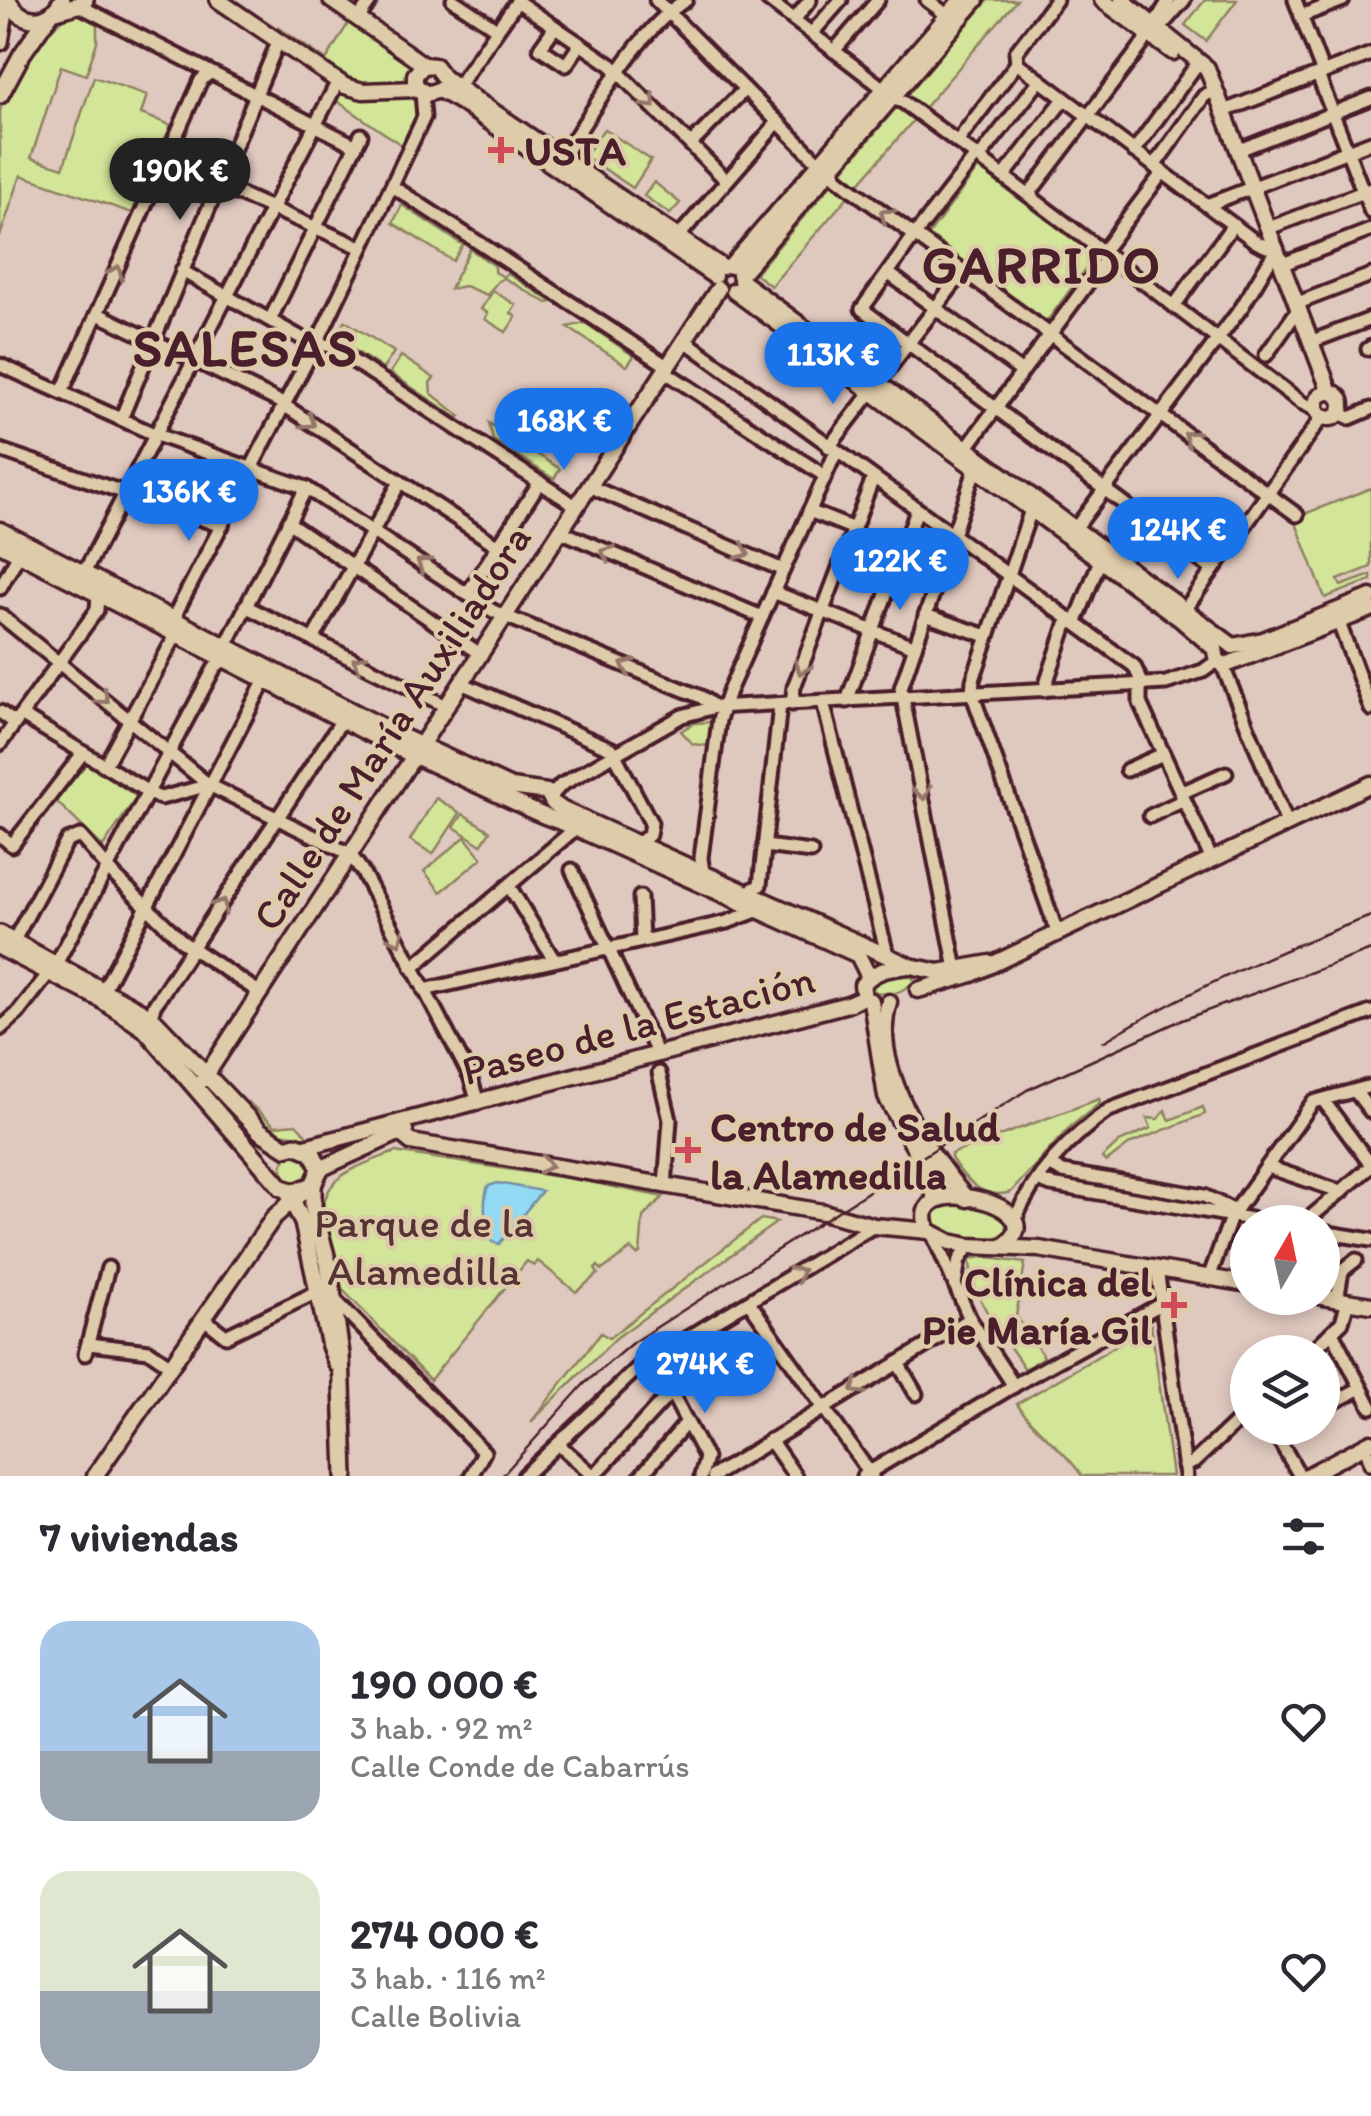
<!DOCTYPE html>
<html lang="es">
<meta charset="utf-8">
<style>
body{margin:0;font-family:Itim,sans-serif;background:#f2f2f3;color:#2b2b33;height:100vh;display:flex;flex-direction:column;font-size:38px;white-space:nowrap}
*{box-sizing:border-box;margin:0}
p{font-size:32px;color:#7c7c81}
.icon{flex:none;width:55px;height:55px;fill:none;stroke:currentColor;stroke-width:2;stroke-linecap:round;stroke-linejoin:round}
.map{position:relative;height:1476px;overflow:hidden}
.drawer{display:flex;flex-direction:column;background:#fff;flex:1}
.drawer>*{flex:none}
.needle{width:65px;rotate:9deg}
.buttons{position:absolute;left:1230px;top:1205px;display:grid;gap:20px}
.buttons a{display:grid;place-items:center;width:110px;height:110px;border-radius:50%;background:#fff;box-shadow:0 5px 15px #0003;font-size:50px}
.price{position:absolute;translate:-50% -85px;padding:0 22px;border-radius:35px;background:#1a73e8;color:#fff;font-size:32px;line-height:65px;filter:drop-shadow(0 2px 5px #0008)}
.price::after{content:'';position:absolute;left:50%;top:60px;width:30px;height:22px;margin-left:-15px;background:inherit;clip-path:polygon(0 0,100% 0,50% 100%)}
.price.on{background:#222;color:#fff}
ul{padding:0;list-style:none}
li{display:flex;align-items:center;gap:30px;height:250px;padding:0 40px}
li span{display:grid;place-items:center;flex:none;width:280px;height:200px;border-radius:30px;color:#555}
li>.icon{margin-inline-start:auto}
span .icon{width:120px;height:120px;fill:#fffc;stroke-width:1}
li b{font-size:42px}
h2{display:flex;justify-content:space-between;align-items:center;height:120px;padding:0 40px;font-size:42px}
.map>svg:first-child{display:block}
.green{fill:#d3e599;stroke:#8e8262;stroke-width:2.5}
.water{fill:#92d9f4;stroke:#758fa4;stroke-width:2.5}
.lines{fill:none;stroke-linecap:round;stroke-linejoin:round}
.minor-casing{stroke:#4a1f2b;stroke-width:19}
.major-casing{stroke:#4a1f2b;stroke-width:21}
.highway-casing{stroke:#4a1f2b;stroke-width:22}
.minor{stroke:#decba9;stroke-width:11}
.major{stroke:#decba9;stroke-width:14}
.highway{stroke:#decba9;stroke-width:15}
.rail{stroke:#4a1f2b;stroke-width:2.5}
.oneway{stroke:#94756a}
.poi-dot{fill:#d1495b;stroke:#decba9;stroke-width:4}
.labels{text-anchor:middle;stroke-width:8;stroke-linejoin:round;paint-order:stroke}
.poi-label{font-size:42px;font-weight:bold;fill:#4a1f2b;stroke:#decba9;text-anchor:start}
.street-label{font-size:42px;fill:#4a1f2b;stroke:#decba9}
.park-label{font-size:42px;fill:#583336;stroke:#decba9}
.district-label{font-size:52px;font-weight:bold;letter-spacing:2.5px;fill:#4a1f2b;stroke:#decba9}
</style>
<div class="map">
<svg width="1371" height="1476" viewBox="0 0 1371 1476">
<rect width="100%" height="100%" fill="#dfc8be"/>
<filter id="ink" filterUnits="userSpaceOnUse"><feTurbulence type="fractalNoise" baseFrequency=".01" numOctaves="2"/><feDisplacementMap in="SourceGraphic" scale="20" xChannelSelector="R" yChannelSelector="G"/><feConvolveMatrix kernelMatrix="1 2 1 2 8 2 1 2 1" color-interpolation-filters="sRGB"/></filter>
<g filter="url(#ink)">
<g class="green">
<path d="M 988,0 L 1017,0 L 771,286 L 755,274 Z"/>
<path d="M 1205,0 L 1237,0 L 1206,41 L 1185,25 Z"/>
<path d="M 79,12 L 97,23 L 97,42 L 86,75 L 61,66 L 31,158 L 63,168 L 94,77 L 147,95 L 141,114 L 171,125 L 132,213 L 21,175 L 0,236 C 0,207 0,179 0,150 C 0,138 0,124 0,112 C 5,82 49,18 79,12 Z"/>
<path d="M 358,19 L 424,65 L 417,71 L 426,107 L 409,150 L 334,99 L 337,83 L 275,32 L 278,27 L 326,60 L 349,22 Z"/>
<path d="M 604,129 L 651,160 L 633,188 L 585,156 Z"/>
<path d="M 979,167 L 1096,255 L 1044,325 L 927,237 Z"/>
<path d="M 654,182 L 680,203 L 670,214 L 644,196 Z"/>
<path d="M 402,205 L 463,245 L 453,261 L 393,223 Z"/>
<path d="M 470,249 L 495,266 L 495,272 L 504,277 L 507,273 L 552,302 L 547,303 L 504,278 L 498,281 L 487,295 L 465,286 L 450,289 Z"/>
<path d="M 493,291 L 516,305 L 511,313 L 516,317 L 506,332 L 485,319 L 488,313 L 481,309 Z"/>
<path d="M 345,321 L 394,352 L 383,369 L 336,338 Z"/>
<path d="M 585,323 L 634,356 L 627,366 L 567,327 Z"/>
<path d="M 401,356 L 434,378 L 430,383 L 431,393 L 460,416 L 458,418 L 390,373 Z"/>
<path d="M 489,423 L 560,469 L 554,479 L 493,440 Z"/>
<path d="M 1371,488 L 1371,567 L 1338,580 L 1341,586 L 1371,575 L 1371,580 L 1325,598 L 1294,518 Z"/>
<path d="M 713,722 L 710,746 L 693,744 L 681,731 L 694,723 Z"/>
<path d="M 87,763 L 137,797 L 134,810 L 129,808 L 103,847 L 56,801 Z"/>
<path d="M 436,798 L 460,813 L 433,854 L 410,840 Z"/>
<path d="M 463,814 L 490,831 L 481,845 L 454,827 Z"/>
<path d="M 465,837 L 482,858 L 441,892 L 424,871 Z"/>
<path d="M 909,975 L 915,980 C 904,992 887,999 873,990 L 874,985 L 891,976 Z"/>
<path d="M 1099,1099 L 1100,1103 L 1069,1128 L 1011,1192 C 983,1201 964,1179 951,1158 L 951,1154 Z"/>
<path d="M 248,1102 L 275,1126 L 296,1124 L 309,1138 L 274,1132 L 244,1104 Z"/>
<path d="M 1203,1107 L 1205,1114 L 1131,1143 L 1106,1162 L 1102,1158 L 1119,1142 L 1151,1128 L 1147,1118 L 1158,1119 L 1165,1110 L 1170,1120 Z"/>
<path d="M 395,1152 L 585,1181 L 663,1197 L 643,1217 L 640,1253 L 637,1255 L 631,1249 L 602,1270 L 598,1266 L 595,1269 L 598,1274 L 576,1292 L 538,1261 L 534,1266 L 527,1261 L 430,1380 L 342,1289 L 323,1210 C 326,1172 365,1164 395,1152 Z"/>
<circle cx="296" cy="1168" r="14"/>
<path d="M 953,1205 L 985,1209 L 997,1213 L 1006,1221 L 1007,1230 C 992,1248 948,1239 934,1223 L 934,1214 L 942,1206 Z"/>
<path d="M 761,1219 L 777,1222 L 616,1338 L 531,1422 L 601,1333 L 609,1338 Z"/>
<path d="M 982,1257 L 1025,1263 L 1016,1316 L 1044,1357 L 1025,1369 C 1005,1338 970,1298 970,1259 Z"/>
<path d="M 1151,1325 L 1172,1476 L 1082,1476 C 1064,1448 1035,1432 1017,1404 Z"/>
</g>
<path class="water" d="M 498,1183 L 542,1191 L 499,1244 L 492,1242 C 485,1226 482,1202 488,1186 Z"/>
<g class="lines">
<defs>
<g id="minor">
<path d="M 453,0 L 497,29"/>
<path d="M 656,0 L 823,167"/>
<path d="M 768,0 L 884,89"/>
<path d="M 927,0 L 947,15"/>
<path d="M 1295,0 L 1323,73"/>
<path d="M 517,1 L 611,65 L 726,180"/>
<path d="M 78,5 L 356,146"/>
<path d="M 1301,16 L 1343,0"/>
<path d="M 358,19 L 371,0"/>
<path d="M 794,20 L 810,0"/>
<path d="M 555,27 L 540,48 L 566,65 L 580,44"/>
<path d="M 812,33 L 841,0"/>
<path d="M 1155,33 L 1184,0"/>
<path d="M 834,51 L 878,0"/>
<path d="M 1017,63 L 1256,242 L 1267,247 L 1274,241"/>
<path d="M 1017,63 L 1016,52 L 1056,0"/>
<path d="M 1318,75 L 1371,212"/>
<path d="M 458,86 L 518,0"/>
<path d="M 892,98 L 903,102 C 1038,200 1169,303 1302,403 L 1317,410"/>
<path d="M 1224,111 L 1371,54"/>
<path d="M 957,142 L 1017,63"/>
<path d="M 691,144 L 745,89"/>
<path d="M 1239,150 L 1371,98"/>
<path d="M 1134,151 L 1195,67"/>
<path d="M 976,156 L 914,236 L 862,309 L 1213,570"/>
<path d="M 562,157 C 594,110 638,29 686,0"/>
<path d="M 979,158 L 1040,80"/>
<path d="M 164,161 L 362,248"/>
<path d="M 833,166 L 836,177 L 850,188 L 1297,515"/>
<path d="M 1154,166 L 1204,96 L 1215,90"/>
<path d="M 1004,176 L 1064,99"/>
<path d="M 392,186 L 667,366"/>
<path d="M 1029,194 L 1142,45 L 1169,0"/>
<path d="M 1207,205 L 1371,142"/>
<path d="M 1269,228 L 1371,189"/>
<path d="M 678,237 L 778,122"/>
<path d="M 1103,251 L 1163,172"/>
<path d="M 1283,264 L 1371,230"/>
<path d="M 182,271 L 305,340 L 330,346 L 576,506"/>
<path d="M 888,273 L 1022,372"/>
<path d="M 1298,303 L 1371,275"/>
<path d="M 1174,306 L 1233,225"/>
<path d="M 98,314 L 276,400 L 498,546"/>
<path d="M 270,320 L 361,135"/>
<path d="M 684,340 L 1134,666 L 1143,685"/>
<path d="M 1313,341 L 1371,319"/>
<path d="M 1368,349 L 1371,347"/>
<path d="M 1266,355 L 1300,307"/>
<path d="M 0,365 L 154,434 L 306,488 L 493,611 L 701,697 L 715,707"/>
<path d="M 664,371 L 825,476"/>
<path d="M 62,392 L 201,80 L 210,73"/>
<path d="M 1339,413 L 1350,418 L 1371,409"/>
<path d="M 121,419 L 278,42"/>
<path d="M 829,447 L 963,272"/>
<path d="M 0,450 L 222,526"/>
<path d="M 962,454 L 1107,257"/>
<path d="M 589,486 L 783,570"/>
<path d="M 1031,510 L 973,680 L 972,693 L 1057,932"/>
<path d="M 809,511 L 854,529"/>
<path d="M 288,522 L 480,654"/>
<path d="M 560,531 L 762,617"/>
<path d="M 1071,534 L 1242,307 L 1277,248"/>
<path d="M 83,575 L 337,83"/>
<path d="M 0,588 L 19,554"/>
<path d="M 773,592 L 915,647"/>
<path d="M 467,594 L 540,482"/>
<path d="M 245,606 L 446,706"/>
<path d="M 0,615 L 209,785 L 350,854 L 362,871 L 470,1076 L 478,1103"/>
<path d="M 925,615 L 987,636"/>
<path d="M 1181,615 L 1323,416"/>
<path d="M 1336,615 L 1371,709"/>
<path d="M 313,639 L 400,482"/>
<path d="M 226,646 L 306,488"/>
<path d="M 1222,664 L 1287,823"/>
<path d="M 461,683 L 612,749 L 651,823 L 649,835 L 639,843"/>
<path d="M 1140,685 L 1140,703 L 1211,858"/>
<path d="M 1044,690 L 1066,625 L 1077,619 L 1100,560"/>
<path d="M 847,701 L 917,510"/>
<path d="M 823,702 L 887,954"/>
<path d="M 792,704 L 794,687 L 873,478"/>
<path d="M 0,712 L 15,723"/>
<path d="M 21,715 L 155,796 L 161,798 L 209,785"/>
<path d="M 0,744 L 97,610 L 98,595"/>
<path d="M 105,765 L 176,635 L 174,620 L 178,609 L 323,330 L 385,200 L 424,117 L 422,93"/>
<path d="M 1127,770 L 1163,754"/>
<path d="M 1181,793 L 1226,773"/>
<path d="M 551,796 L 561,785 L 682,716 L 715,707 L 1166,683 L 1203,671 L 1217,661"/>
<path d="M 1150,816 L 1184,800"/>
<path d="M 0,835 L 12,845 L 83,753"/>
<path d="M 765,846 L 811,852"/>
<path d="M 572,870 L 658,1055"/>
<path d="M 703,872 L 701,858 L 719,720 L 729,691 L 836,452"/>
<path d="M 509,886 L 554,960"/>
<path d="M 748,892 L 760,885 L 780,705"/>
<path d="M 640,897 L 642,940"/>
<path d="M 10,948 L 67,841 L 80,836 L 116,877 L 184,943 L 259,992"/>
<path d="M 412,968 L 576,828"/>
<path d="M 956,969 L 901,688 L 975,470"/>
<path d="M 104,989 L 265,680"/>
<path d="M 424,990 L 727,922 L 759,910"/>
<path d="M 151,1017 L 154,1006 L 342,720"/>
<path d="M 0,1029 L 18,1013 L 56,964 L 215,667 L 223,660"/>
<path d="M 659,1073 L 670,1120 L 665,1186"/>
<path d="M 1355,1091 L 1371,1112"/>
<path d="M 1323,1100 L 1371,1165"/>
<path d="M 1051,1165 L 1063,1172 L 1204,1196 L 1235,1211"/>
<path d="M 1268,1167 L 1342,1192"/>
<path d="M 1038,1180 L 1051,1185 L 1269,1222"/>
<path d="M 1015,1220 C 1032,1177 1071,1136 1109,1110 L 1371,1012"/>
<path d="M 1305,1222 L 1371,1166"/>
<path d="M 1322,1232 L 1371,1240"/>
<path d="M 933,1235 L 970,1319 L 1014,1386"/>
<path d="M 1157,1269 L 1186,1476"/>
<path d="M 1209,1278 L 1231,1217 L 1313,1102 L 1371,1086"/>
<path d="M 955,1284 L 959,1260 L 969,1246"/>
<path d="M 331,1296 L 484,1452 L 471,1476"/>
<path d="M 1337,1300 L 1342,1271 L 1356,1260"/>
<path d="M 749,1302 L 872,1476"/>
<path d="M 204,1319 L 226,1336 L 319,1291"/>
<path d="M 1332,1332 L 1371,1407"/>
<path d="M 89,1344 L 149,1351 L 171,1366"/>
<path d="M 1311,1352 L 1342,1322 L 1348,1301"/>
<path d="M 85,1354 L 108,1268"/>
<path d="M 653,1358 L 706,1458 L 701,1476"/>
<path d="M 898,1363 L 916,1394"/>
<path d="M 1322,1408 L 1361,1388"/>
<path d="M 1272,1428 L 1300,1476"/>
<path d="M 770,1440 L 795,1476"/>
<path d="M 558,1444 L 594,1476"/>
<path d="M 1365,1445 L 1371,1464"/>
<path d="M 1184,1466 L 1194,1462 L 1248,1411"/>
<path d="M 524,1476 L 639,1367 L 874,1226"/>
<path d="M 594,1476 L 670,1393 L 729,1359 L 708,1326"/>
<path d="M 641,1476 L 686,1423"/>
<path d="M 713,1476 L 970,1319"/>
<path d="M 863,1476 L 1025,1379 L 1161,1304"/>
</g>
<g id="major">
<path d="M 218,0 L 345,86 L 363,91 L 417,89"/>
<path d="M 331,0 L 424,65 L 435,66 L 444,78"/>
<path d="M 1102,0 L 1173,52"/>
<path d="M 1122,0 L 1207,68 L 1330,392"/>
<path d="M 424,65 L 415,75 L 415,85 L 426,94 L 439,90"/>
<path d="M 444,78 L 722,267"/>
<path d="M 439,90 L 459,101 L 714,276"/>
<path d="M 731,266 L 961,0"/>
<path d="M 740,275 L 976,0"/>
<path d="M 741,281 L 1233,646"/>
<path d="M 734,291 L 1179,618 L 1215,649"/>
<circle cx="1329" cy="405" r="13"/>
<path d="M 0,530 L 399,735 L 511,787 L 547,792 L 553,803 L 563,810 L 910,966 L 939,972 L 990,963"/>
<path d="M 0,544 L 393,746 L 521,805 C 538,815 557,820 576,828 L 858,955 L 869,977"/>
<path d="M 1233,646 L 1263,640 L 1371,597"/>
<path d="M 1215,649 L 1217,661 L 1226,665 L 1371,609"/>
<path d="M 918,990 L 972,974 L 1371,784"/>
<path d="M 864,997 L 862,985 C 874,970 890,968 908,966"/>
<path d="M 871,1001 L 886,1097 L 930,1176 L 935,1200"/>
<path d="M 889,1002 C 869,1067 927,1152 967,1199"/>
<path d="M 203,1080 L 718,289"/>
<path d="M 400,1133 L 411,1142 L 823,1212 L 874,1226 L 929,1231"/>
<path d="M 305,1147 L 848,1004 L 864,997"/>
<path d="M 320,1169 L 405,1130"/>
<path d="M 1003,1246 C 1064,1206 898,1166 929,1231 L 950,1242 L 969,1246 L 1039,1249 L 1248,1284"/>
<path d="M 1322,1297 L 1371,1305"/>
<path d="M 95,1476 L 274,1217 L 300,1194"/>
<path d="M 1307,1476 L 1371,1442"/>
</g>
<g id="highway">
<path d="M 8,0 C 21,25 49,26 62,0"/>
<path d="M 56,11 L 78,5 L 85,0"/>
<path d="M 0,42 L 7,0"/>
<path d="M 0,95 L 22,54 L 48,17"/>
<path d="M 0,934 L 151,1017 L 260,1131 L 286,1148 L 295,1145 L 312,1152 L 320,1169 L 313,1185 L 295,1192 L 282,1188 L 145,1029 L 99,998 L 0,947"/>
<path d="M 313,1185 L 313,1207 L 328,1263 L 341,1354 L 345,1476"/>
<path d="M 288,1191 L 303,1223 L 330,1346 L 337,1364"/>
</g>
</defs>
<use href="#minor" class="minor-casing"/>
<use href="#major" class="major-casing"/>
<use href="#highway" class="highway-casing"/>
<use href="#minor" class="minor"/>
<use href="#major" class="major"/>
<use href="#highway" class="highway"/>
<g class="rail">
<path d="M 1103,1042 C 1188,990 1278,951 1371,916"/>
<path d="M 502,1476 L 584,1384 L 632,1343 L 1027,1090 L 1177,1022 L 1371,950"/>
</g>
</g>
<defs><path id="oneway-chevron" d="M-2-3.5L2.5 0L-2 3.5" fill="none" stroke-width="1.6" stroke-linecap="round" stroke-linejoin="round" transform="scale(2.5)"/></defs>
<g class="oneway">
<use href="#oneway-chevron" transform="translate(650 102) rotate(45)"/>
<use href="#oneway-chevron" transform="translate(886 215) rotate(-144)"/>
<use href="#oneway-chevron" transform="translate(116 272) rotate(-67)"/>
<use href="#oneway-chevron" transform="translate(309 422) rotate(33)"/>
<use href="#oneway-chevron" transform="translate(1190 437) rotate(-144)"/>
<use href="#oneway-chevron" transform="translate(743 552) rotate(23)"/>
<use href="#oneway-chevron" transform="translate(607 553) rotate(-158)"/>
<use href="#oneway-chevron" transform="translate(423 564) rotate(-146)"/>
<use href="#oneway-chevron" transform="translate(359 662) rotate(-154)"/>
<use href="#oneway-chevron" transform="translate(627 666) rotate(-157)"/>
<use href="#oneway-chevron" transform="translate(802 668) rotate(111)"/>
<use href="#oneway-chevron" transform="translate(103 698) rotate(39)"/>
<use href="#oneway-chevron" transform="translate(923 793) rotate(78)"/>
<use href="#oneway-chevron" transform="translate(221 905) rotate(-57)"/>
<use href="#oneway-chevron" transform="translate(397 939) rotate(63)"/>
<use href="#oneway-chevron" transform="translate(546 1165) rotate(10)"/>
<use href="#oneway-chevron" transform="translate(798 1273) rotate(-31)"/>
<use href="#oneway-chevron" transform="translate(857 1388) rotate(148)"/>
</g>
</g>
<g class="poi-dot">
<path d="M496 135h10v10h10v10h-10v10h-10v-10h-10v-10h10z"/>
<path d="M683 1135h10v10h10v10h-10v10h-10v-10h-10v-10h10z"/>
<path d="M1169 1290h10v10h10v10h-10v10h-10v-10h-10v-10h10z"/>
</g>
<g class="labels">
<g class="poi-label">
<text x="524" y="165">USTA</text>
<text x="710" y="1141">Centro de Salud<tspan x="710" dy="48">la Alamedilla</tspan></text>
<text x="1152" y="1296" text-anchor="end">Clínica del<tspan x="1152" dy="48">Pie María Gil</tspan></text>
</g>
<g class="street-label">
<text transform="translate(391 727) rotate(-57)" y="15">Calle de María Auxiliadora</text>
<text transform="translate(638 1024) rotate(-15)" y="15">Paseo de la Estación</text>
</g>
<g class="park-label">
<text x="424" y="1237">Parque de la<tspan x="424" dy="48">Alamedilla</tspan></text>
</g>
<g class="district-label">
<text x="1042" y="283">GARRIDO</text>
<text x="246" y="366">SALESAS</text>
</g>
</g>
</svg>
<div class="buttons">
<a><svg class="needle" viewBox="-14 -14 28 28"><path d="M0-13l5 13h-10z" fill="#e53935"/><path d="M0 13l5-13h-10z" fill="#7c7c81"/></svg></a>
<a><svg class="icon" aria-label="layers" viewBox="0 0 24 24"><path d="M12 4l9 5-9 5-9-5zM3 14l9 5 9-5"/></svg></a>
</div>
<b class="price on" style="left:180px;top:223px">190K €</b>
<b class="price" style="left:833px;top:407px">113K €</b>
<b class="price" style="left:564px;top:473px">168K €</b>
<b class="price" style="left:189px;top:544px">136K €</b>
<b class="price" style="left:1178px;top:582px">124K €</b>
<b class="price" style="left:900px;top:613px">122K €</b>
<b class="price" style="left:705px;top:1416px">274K €</b>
</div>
<section class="drawer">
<h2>7 viviendas<svg class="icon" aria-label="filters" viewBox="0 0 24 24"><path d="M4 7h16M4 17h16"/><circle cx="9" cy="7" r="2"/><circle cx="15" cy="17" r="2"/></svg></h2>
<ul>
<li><span style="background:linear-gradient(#a9c7e8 65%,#9aa5b1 0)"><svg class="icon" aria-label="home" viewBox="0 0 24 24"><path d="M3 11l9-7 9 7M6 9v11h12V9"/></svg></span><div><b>190 000 €</b><p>3 hab. · 92 m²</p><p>Calle Conde de Cabarrús</p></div><svg class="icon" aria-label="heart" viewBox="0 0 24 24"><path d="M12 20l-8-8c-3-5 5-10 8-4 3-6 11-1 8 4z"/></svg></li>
<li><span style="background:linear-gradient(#dfe7d0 60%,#9aa5b1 0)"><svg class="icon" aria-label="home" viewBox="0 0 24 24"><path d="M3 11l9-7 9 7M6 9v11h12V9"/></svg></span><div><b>274 000 €</b><p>3 hab. · 116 m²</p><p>Calle Bolivia</p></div><svg class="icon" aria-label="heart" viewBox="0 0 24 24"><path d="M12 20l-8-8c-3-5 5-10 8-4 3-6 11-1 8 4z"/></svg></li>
</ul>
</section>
